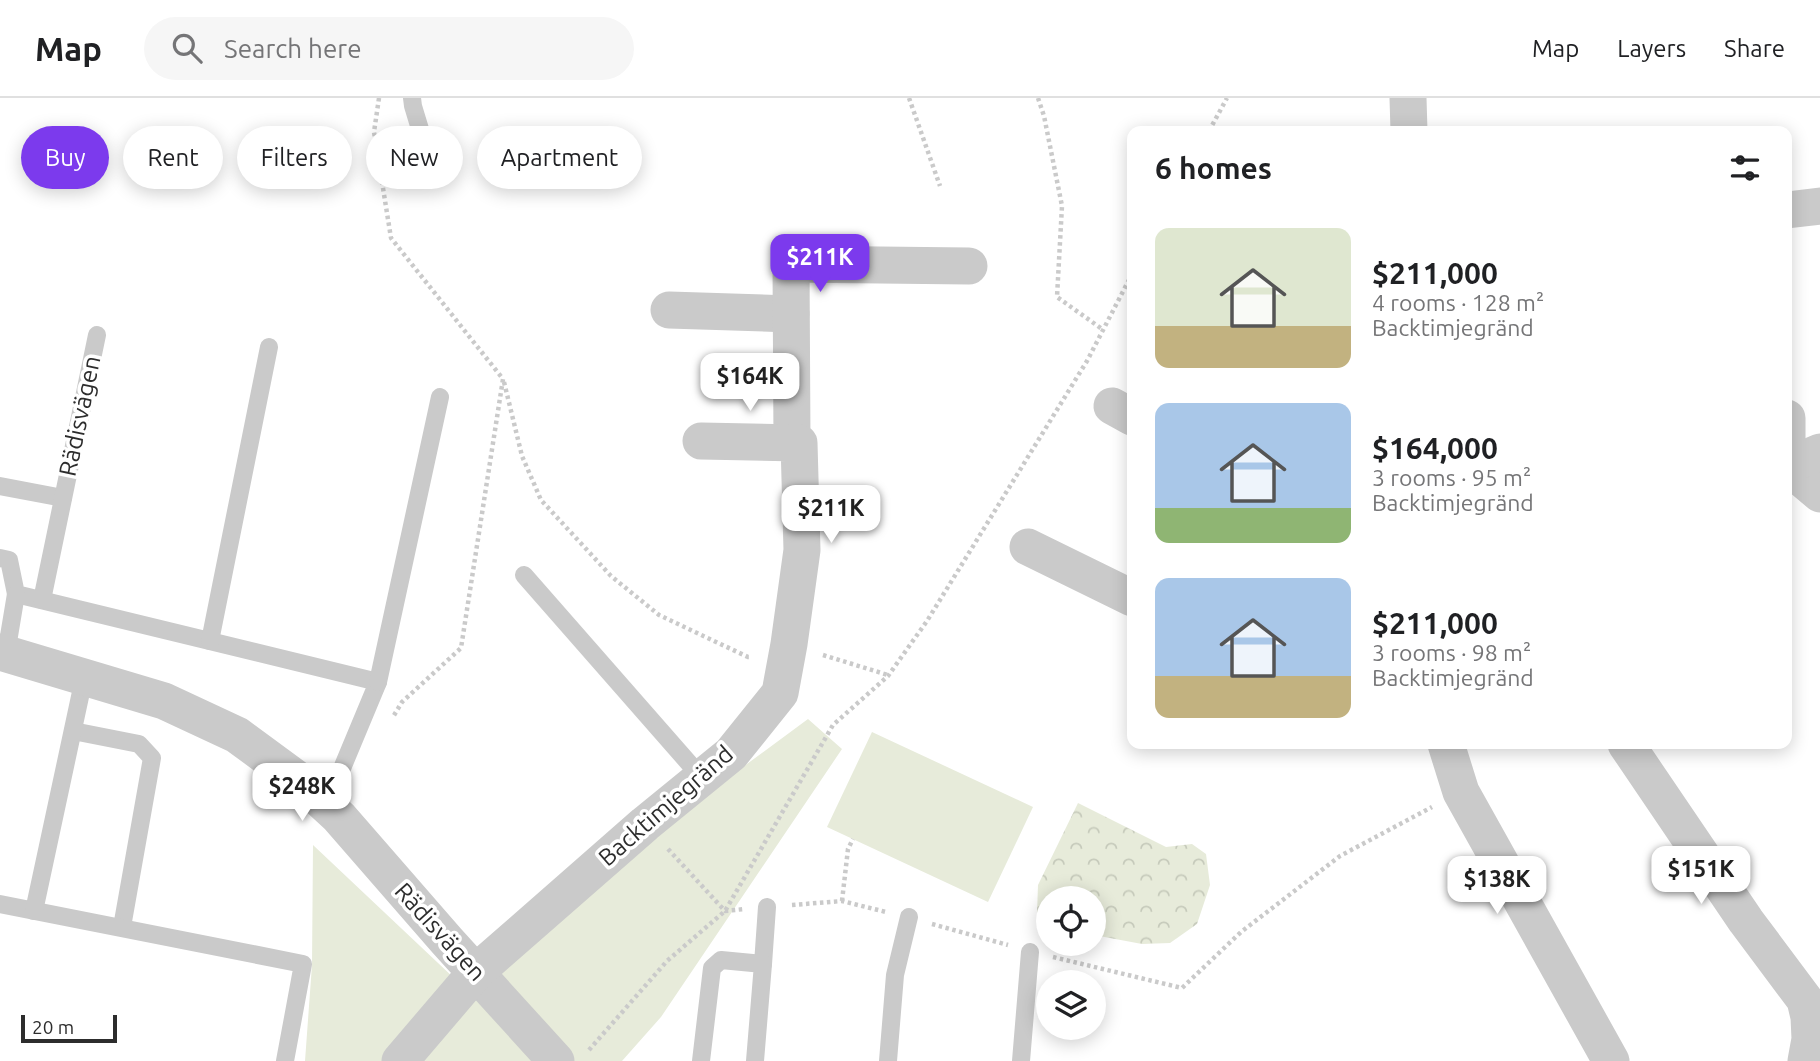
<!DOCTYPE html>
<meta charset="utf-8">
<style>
body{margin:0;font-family:Ubuntu,sans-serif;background:#f6f6f6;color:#202124;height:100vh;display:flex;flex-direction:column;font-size:26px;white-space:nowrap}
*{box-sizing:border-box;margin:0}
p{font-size:23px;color:#757577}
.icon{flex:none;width:38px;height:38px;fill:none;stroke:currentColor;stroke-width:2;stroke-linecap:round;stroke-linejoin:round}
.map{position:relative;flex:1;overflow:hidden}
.sheet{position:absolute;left:1127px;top:28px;width:665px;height:623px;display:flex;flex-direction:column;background:#fff;border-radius:14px;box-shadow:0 4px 18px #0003}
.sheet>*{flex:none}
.top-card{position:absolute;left:21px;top:28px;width:665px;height:63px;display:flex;gap:14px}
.fabs{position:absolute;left:1036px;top:788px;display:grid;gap:14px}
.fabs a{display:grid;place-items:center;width:70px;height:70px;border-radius:50%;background:#fff;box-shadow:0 4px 18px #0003;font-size:35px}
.scale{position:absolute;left:21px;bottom:18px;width:96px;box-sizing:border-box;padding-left:7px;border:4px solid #2d2d2d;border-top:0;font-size:19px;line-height:24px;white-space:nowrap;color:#2d2d2d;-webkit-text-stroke:5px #fff;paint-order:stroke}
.price{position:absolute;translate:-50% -60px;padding:0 16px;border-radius:14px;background:#fff;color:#222;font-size:23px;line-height:46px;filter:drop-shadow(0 2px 4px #0008)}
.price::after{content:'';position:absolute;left:50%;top:42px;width:21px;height:16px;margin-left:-10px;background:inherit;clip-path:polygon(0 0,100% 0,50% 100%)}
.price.active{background:#7c3aed;color:#fff}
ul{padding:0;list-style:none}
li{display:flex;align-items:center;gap:21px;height:175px;padding:0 28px}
li span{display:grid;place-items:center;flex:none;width:196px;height:140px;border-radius:14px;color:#555}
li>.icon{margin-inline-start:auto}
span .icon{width:84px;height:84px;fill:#fffc;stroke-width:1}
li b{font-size:30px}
h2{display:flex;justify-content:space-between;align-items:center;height:84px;padding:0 28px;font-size:30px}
.chip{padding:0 24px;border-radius:32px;background:#fff;box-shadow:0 4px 18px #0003;font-size:24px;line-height:63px}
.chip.active{background:#7c3aed;color:#fff}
header{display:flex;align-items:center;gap:42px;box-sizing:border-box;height:98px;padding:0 35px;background:#fff;border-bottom:2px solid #e0e0e0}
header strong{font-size:33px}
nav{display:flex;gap:38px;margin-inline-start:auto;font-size:24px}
.search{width:490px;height:63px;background:#f6f6f6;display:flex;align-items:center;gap:18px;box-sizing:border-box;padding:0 24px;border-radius:38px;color:#757577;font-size:26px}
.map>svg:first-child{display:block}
.grass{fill:#e7ebda}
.park{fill:url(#park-crowns)}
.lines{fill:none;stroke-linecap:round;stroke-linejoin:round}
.path{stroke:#cacaca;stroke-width:4.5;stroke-dasharray:3.5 3.5;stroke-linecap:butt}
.lane{stroke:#cacaca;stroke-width:18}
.street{stroke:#cacaca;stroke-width:37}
.labels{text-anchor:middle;stroke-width:7;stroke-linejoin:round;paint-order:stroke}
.street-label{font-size:24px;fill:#2d2d2d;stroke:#fff}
</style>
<header>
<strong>Map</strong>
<div class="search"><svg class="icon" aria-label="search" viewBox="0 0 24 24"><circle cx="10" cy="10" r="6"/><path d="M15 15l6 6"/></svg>Search here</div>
<nav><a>Map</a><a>Layers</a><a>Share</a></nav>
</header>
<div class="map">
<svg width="1820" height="963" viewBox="0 0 1820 963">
<defs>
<pattern id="park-crowns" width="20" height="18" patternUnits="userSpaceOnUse" patternTransform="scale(1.75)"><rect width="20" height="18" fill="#e7ebda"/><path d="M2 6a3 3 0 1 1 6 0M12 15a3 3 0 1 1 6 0" fill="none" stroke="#c6cabb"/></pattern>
</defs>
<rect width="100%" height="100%" fill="#fff"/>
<g class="grass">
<path d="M 808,621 L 842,651 L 661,919 L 622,963 L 305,963 L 312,867 L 313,747 L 455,881 Z"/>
<path d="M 872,634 L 1033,709 L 988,804 L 827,729 Z"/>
</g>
<path class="park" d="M 1078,705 L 1166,749 L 1192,746 L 1206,756 L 1210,787 L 1197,826 L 1170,845 L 1142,846 L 1094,837 L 1094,800 L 1048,800 L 1048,823 L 1037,815 L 1038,787 Z"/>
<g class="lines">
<g class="path">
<path d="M 379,0 L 374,34 L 391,140 L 503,281 L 461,550 L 402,604 L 393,619"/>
<path d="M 909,0 L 940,88"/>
<path d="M 1038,0 L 1044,18 L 1062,108 L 1057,199 L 1102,231"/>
<path d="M 1209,33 L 1227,0"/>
<path d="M 504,284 L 522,358 L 541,402 L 611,478 L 659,517 L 748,559 L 751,559"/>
<path d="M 823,557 L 888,577"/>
<path d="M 668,751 L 725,813 L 745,811"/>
<path d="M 842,803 L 848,751 L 853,741"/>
<path d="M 792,807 L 842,803 L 886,814"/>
<path d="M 932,826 L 1008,847"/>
<path d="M 1053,859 L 1182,890 L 1241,834 L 1340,758 L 1432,709"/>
<path d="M 589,952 L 667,863 L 725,813 L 833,627 L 888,578 L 927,523 L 1087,263 L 1132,176"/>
</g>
<g class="lane">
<path d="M 412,0 L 413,8 L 433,74"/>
<path d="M 0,388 L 63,400"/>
<path d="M 0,460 L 9,462 L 16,496 L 378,584 L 343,668 L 324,706"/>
<path d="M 524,477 L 702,680"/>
<path d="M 42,502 L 97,237"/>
<path d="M 210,543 L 269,249"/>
<path d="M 6,556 L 16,496"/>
<path d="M 378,584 L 440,299"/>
<path d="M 73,633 L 139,646 L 152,660 L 122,829"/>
<path d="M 0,806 L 303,866 L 285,963"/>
<path d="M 34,813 L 84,580"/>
<path d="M 763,866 L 767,809"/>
<path d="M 701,963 L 712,870 L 721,862 L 763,866 L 755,963"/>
<path d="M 888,963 L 895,877 L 909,819"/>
<path d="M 1021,963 L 1030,854"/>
</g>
<g class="street">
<path d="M 1408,0 L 1409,33"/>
<path d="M 1787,112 L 1820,108"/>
<path d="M 669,212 L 791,216"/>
<path d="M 1112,308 L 1132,319"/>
<path d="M 1787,320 L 1787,368 L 1820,396"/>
<path d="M 792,345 L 791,166 L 969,168"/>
<path d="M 1787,368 L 1820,354"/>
<path d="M 1028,449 L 1132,500"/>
<path d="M 0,554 L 164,603 L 237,637 L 301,684 L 339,719 L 447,843 L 556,963"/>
<path d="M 1446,646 L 1461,694 L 1611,963"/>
<path d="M 1626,646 L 1746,823 L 1805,902 L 1809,919 L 1810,941 L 1806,963"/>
<path d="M 400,963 L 476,874 L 645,726 L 731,656 L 780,595 L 789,546 L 802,452 L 799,345 L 701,343"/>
</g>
</g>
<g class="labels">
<g class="street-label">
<text transform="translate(80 318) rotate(-78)" y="8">Rädisvägen</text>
<text transform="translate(666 708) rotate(-41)" y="8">Backtimjegränd</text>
<text transform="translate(440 834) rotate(48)" y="8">Rädisvägen</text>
</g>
</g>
</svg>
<div class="fabs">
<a><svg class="icon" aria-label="locate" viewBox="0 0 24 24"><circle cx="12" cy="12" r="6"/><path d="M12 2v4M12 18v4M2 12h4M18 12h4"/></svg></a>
<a><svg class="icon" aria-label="layers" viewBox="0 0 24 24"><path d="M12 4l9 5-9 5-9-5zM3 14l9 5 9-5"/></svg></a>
</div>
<div class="scale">20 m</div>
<b class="price active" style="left:820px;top:196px">$211K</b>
<b class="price" style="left:750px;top:315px">$164K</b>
<b class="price" style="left:831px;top:447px">$211K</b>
<b class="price" style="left:302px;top:725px">$248K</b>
<b class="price" style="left:1701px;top:808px">$151K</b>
<b class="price" style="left:1497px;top:818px">$138K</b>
<div class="top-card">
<a class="chip active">Buy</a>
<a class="chip">Rent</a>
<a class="chip">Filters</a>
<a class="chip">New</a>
<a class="chip">Apartment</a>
</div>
<section class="sheet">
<h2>6 homes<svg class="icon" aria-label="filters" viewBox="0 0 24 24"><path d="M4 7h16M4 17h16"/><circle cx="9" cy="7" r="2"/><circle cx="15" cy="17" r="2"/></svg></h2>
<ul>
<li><span style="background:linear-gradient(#dfe7d0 70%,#c2b280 0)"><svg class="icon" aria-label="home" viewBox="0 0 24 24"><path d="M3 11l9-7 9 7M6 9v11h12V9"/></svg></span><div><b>$211,000</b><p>4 rooms · 128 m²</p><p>Backtimjegränd</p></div></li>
<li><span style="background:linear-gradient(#a9c7e8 75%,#8fb573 0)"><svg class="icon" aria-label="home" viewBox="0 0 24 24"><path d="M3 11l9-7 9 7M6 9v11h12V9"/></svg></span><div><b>$164,000</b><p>3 rooms · 95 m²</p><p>Backtimjegränd</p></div></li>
<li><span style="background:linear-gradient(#a9c7e8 70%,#c2b280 0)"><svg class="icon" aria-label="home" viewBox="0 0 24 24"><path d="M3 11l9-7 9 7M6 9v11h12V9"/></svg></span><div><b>$211,000</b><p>3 rooms · 98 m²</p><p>Backtimjegränd</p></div></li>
</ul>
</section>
</div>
